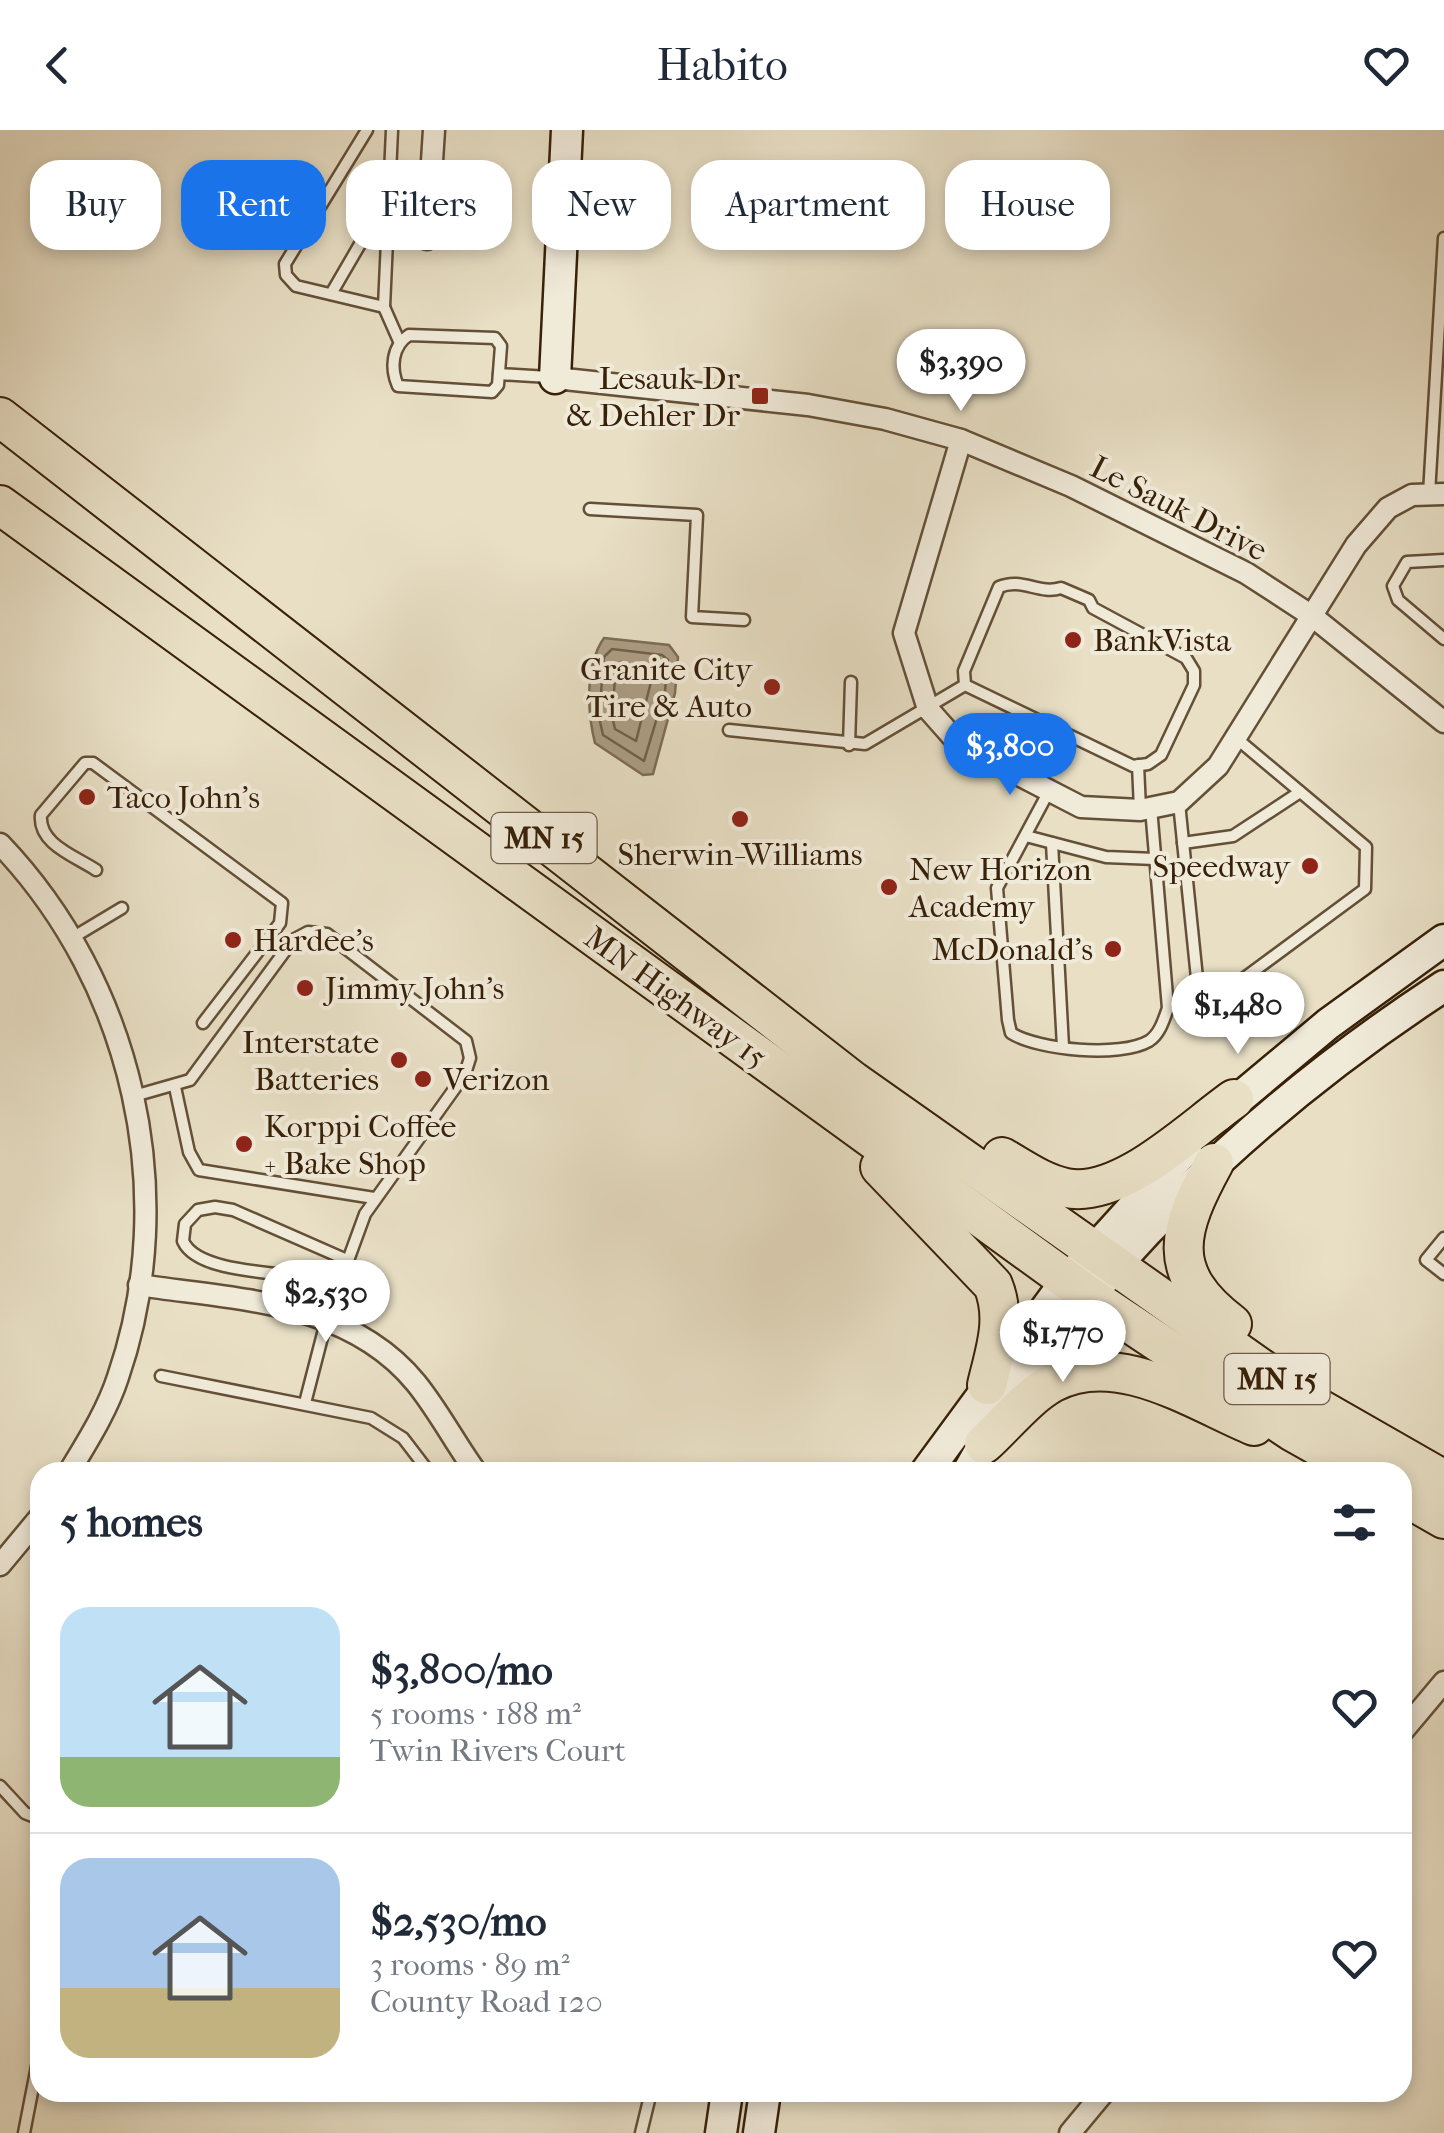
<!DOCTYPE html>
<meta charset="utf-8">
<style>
body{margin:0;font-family:"IM FELL French Canon",serif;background:#f6f6f7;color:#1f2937;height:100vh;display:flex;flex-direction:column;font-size:38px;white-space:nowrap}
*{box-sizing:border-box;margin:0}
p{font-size:32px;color:#747a83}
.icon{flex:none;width:55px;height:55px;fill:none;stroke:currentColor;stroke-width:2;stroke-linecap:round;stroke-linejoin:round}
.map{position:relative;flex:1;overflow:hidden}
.drawer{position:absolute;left:30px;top:1332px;width:1382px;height:640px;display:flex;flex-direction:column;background:#fff;border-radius:30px;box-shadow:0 5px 15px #0003}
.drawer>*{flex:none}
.banner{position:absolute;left:30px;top:30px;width:1385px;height:90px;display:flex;gap:20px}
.price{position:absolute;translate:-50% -85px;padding:0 22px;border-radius:35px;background:#fff;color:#222;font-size:32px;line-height:65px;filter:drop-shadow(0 2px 5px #0008)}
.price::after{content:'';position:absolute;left:50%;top:60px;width:30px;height:22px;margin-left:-15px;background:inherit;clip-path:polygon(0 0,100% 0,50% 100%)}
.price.on{background:#1a73e8;color:#fff}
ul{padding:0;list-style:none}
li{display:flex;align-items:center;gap:30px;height:250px;padding:0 30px}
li+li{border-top:2px solid #e0e1e3}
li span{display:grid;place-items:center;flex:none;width:280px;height:200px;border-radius:30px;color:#555}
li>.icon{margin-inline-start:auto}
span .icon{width:120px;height:120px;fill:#fffc;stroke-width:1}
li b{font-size:42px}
h2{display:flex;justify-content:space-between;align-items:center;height:120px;padding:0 30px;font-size:42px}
.chip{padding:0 35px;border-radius:30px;background:#fff;box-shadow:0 5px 15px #0003;font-size:35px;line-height:90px}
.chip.on{background:#1a73e8;color:#fff}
header{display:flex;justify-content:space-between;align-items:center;height:130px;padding:0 30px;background:#fff;font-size:45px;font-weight:600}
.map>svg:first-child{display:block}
.water{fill:#ac9e85;stroke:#7e6c53;stroke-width:2.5}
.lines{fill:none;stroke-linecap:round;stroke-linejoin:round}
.shore{stroke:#726046;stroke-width:2.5}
.lane-casing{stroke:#645037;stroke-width:15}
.street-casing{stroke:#645037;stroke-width:25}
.secondary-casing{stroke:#382108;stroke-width:35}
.highway-casing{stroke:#382108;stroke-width:42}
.lane{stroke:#f0ead9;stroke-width:10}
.street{stroke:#f0ead9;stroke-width:20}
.secondary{stroke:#f0ead9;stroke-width:30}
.highway{stroke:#e8dfc5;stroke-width:38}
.poi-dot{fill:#8f2418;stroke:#f0ead9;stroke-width:4}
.labels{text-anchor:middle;stroke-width:8;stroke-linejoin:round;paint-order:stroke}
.shield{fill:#f0ead9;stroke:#6f5d47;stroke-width:2.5}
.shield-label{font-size:30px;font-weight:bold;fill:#382108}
.poi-label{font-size:32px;fill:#382108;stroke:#f0ead9;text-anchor:start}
.street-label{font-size:32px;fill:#382108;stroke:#f0ead9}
</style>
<header><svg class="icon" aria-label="back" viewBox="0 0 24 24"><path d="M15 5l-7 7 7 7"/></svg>Habito<svg class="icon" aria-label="heart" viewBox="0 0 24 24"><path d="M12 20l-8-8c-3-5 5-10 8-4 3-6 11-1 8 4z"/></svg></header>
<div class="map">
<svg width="1444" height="2003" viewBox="0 0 1444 2003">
<rect width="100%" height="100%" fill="#e8dfc5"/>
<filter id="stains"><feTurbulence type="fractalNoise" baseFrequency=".002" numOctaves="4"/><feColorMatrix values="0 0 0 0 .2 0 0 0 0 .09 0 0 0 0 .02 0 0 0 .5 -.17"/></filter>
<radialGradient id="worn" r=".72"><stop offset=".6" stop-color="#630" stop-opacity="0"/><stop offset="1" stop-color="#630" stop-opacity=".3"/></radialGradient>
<path class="water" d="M 604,508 L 669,515 L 678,527 L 675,563 L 653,644 L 643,645 L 595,613 C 587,581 585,535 604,508 Z"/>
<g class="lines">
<g class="shore">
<path d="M 612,519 L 662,525 L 668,530 L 665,561 L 644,631 L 603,605 L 599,587 L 604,527 Z"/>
<path d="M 621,532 L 654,540 L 636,611 L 615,599 L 612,586 L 616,536 Z"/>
</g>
<defs>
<g id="lane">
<path d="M 367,0 L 285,134 L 286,145 L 296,156 L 384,177"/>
<path d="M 392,0 L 384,177 L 399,211"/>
<path d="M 331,164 L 388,66"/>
<path d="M 409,205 L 495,208 L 501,216 L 498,255 L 492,262 L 398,256 C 390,238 392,216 409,205 Z"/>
<path d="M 499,244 L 549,247"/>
<path d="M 1429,364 L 1444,108"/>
<path d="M 590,379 L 697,385 L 692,487 L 744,490"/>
<path d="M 1444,430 L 1407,432 L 1393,456 L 1398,470 L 1444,509"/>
<path d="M 729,600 L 865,614 L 965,555 L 964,541 L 999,457 C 1022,447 1039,465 1061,458 L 1089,470 L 1093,478 L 1186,528 L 1194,541 L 1194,555 L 1161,625 L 1148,634 L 1133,636 L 965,555"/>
<path d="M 849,615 L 851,552"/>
<path d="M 1138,635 L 1140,679"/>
<path d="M 1049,661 L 997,758 L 1008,890 L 1011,903 C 1038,920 1120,928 1149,911 C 1160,904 1164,889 1168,878 L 1151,678"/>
<path d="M 1179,673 L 1197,848 L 1217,854 L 1239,852 L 1365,759 L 1366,717 L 1236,608"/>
<path d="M 1026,706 L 1106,727 L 1155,729"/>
<path d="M 1052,713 L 1063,917"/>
<path d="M 1183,713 L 1233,706 L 1300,662"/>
<path d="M 96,740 C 75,726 38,714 41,685 L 85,633 L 93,633 L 282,773 L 280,793 L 203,893"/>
<path d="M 72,808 L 122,778"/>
<path d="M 175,957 L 189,1022 L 199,1040 L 374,1068"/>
<path d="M 134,966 L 190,950 L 293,810 L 308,802 L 327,804 L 466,911 L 470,928 L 465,944 L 365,1084 L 327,1188 L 305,1273"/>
<path d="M 1444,1108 L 1426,1130 L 1444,1144"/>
<path d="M 339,1153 C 304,1141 199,1148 183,1111 L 185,1094 L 198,1080 L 215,1077 L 233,1080 L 347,1130"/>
<path d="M 161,1246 L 371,1288 L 403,1308 L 429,1342"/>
<path d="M 0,1656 L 25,1683 L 40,1689"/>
<path d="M 24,2003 L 40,1921"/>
<path d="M 641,2003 L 651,1962"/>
</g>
<g id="street">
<path d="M 427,109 L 434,0"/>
<path d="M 555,248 L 808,275 L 885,289 L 961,310 L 1071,356 L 1246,443 L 1312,486 L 1444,592"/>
<path d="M 961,310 L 904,503 L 928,579 L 959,614 L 1081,677 L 1140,680 L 1179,672 L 1218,636 L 1356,415 L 1388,378 L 1412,365 L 1444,364"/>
<path d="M 0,714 C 133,853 181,1064 118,1247 C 107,1281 87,1312 69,1342"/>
<path d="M 139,1155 C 237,1170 348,1170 416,1253 C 438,1280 455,1313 476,1342"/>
<path d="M 0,1435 L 40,1387"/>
<path d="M 1402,1602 L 1444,1552"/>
<path d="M 1070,2003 L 1104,1962"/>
</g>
<g id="secondary">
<path d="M 555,248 L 567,0"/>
<path d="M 1218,986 L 1328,894 L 1444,810"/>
<path d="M 926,1342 L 1067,1150 L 1186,1019"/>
<path d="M 968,1342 C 1077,1145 1257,978 1444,856"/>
<path d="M 721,2003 L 727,1962"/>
<path d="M 759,2003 L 765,1962"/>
</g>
<g id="highway">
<path d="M 0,287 L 853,951 L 1313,1275 L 1444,1350"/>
<path d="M 0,375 L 1089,1166 L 1293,1302 L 1364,1342"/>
<path d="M 1002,1027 C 1023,1039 1042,1053 1066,1058 C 1121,1069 1190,1000 1234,969"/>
<path d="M 1214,1033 C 1178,1099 1163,1142 1232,1194"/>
<path d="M 880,1037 L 993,1155 C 1007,1189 995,1221 987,1255"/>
<path d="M 984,1314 C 1005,1295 1027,1267 1052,1253 C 1117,1218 1194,1271 1254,1296"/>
<path d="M 1402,1365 L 1444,1389"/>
</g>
</defs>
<use href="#lane" class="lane-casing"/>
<use href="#street" class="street-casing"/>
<use href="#secondary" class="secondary-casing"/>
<use href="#highway" class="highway-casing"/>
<use href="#lane" class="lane"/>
<use href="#street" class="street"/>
<use href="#secondary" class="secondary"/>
<use href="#highway" class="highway"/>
</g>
<g class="poi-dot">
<rect x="750" y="256" width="20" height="20" rx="5"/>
<circle cx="1073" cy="510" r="10"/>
<circle cx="772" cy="557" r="10"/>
<circle cx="87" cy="667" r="10"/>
<circle cx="740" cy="689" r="10"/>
<circle cx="1310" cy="736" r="10"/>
<circle cx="889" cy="757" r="10"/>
<circle cx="233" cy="810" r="10"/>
<circle cx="1113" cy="819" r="10"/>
<circle cx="305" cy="858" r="10"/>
<circle cx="399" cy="930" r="10"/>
<circle cx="423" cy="949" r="10"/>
<circle cx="244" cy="1014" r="10"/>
</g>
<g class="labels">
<g class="shield">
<rect x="491.5" y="683" width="105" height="50" rx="8"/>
<rect x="1224.5" y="1224" width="105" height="50" rx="8"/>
</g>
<g class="shield-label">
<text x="544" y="718">MN 15</text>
<text x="1277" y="1259">MN 15</text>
</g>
<g class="poi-label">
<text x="740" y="259" text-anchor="end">Lesauk Dr<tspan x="740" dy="37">&amp; Dehler Dr</tspan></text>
<text x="1093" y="521">BankVista</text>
<text x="752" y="550" text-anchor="end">Granite City<tspan x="752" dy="37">Tire &amp; Auto</tspan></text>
<text x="107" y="678">Taco John's</text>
<text x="740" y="735" text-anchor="middle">Sherwin-Williams</text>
<text x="1290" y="747" text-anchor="end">Speedway</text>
<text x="909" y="750">New Horizon<tspan x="909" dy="37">Academy</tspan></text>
<text x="253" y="821">Hardee's</text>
<text x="1093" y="830" text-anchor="end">McDonald's</text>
<text x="325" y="869">Jimmy John's</text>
<text x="379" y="923" text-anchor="end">Interstate<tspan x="379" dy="37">Batteries</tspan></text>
<text x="443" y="960">Verizon</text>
<text x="264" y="1007">Korppi Coffee<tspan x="264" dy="37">+ Bake Shop</tspan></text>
</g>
<g class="street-label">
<text transform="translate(1179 378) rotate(27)" y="11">Le Sauk Drive</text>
<text transform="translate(676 867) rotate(36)" y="11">MN Highway 15</text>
</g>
</g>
<rect width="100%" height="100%" filter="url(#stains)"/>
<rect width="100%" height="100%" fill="url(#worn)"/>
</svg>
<b class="price" style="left:961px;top:284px">$3,390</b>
<b class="price on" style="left:1010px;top:668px">$3,800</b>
<b class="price" style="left:1238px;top:927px">$1,480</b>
<b class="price" style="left:326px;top:1215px">$2,530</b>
<b class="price" style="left:1063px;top:1255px">$1,770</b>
<div class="banner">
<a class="chip">Buy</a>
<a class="chip on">Rent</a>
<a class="chip">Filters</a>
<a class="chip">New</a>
<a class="chip">Apartment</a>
<a class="chip">House</a>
</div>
<section class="drawer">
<h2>5 homes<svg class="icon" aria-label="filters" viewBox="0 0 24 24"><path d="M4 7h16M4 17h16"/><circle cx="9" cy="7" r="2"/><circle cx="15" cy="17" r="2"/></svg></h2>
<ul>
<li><span style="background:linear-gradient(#bfe0f5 75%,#8fb573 0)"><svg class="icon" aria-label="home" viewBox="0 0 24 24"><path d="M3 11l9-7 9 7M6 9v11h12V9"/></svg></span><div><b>$3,800/mo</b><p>5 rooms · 188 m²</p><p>Twin Rivers Court</p></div><svg class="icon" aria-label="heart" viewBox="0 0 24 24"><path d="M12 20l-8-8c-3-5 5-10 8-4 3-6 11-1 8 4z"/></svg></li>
<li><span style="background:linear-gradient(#a9c7e8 65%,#c2b280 0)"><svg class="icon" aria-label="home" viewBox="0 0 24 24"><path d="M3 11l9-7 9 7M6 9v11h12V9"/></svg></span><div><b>$2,530/mo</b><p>3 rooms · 89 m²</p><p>County Road 120</p></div><svg class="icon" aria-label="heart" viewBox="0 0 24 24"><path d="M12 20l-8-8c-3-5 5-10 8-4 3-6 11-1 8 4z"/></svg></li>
</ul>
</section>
</div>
